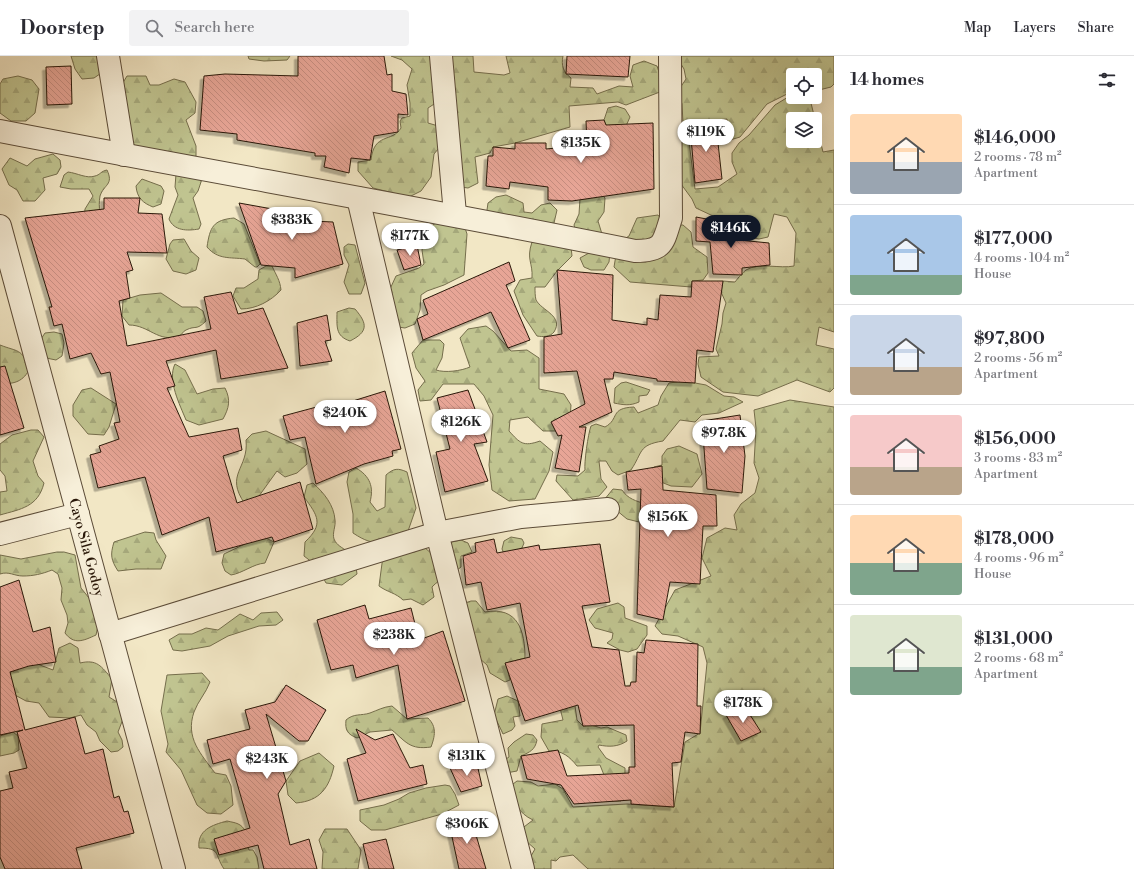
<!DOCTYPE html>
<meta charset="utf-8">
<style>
body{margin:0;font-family:"Libre Bodoni",serif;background:#f2f2f3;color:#2b2b33;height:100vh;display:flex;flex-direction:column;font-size:15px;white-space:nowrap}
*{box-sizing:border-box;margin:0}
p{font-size:13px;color:#7c7c81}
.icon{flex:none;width:22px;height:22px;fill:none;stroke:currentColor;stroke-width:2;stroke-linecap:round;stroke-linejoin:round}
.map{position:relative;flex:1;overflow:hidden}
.panel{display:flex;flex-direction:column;background:#fff;width:300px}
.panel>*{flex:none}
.tools{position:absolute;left:786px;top:12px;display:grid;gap:8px}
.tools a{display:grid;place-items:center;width:36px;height:36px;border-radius:4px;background:#fff;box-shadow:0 4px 16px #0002;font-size:20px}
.price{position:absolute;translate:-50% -34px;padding:0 9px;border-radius:14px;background:#fff;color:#222;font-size:13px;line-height:26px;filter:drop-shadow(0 1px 2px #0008)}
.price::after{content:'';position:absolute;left:50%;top:24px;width:12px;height:9px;margin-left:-6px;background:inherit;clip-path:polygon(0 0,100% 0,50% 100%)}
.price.selected{background:#111827;color:#fff}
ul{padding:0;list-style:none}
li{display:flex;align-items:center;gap:12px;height:100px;padding:0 16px}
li+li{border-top:1px solid #e1e1e2}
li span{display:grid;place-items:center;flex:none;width:112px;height:80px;border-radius:4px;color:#555}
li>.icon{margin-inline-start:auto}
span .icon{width:48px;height:48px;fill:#fffc;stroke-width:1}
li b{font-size:17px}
h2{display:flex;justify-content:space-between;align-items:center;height:48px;padding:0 16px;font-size:17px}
header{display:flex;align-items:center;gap:24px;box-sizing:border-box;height:56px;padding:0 20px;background:#fff;border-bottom:1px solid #e1e1e2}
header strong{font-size:19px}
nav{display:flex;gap:22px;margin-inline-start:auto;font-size:14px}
.search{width:280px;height:36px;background:#f2f2f3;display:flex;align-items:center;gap:10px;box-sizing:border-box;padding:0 14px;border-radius:4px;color:#7c7c81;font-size:15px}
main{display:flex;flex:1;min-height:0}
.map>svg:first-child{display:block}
.forest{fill:url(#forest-firs);stroke:#756e4c;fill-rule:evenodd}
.building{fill:url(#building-back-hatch);stroke:#2a1809;filter:url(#shadow)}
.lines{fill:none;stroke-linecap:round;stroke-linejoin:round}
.minor-casing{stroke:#5c4c38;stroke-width:24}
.minor{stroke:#f7efd9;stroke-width:22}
.labels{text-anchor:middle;stroke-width:4;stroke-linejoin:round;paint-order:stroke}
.street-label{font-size:14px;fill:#2a1809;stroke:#f7efd9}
</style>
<header>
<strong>Doorstep</strong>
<div class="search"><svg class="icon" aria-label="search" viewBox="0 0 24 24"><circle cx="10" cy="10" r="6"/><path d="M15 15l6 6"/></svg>Search here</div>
<nav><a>Map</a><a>Layers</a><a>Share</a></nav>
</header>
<main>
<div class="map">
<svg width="834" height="813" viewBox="0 0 834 813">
<defs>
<pattern id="forest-firs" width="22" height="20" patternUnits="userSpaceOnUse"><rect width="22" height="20" fill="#c0c490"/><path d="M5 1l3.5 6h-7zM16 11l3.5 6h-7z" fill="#a5a87b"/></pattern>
<pattern id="building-back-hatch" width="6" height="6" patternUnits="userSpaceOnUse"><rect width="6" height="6" fill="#e7a596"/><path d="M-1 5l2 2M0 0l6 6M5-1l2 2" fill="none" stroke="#c68d80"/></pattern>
<filter id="shadow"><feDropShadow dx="-3.5" dy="3.5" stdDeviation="0" flood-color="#0004"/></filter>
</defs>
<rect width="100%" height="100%" fill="#f2e7c5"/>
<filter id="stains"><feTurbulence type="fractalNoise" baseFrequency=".005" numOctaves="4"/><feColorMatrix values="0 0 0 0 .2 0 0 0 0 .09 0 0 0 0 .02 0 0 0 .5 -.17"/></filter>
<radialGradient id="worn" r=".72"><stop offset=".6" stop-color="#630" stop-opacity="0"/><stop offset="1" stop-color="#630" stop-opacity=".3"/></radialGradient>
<g class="forest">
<path d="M 71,0 L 106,0 L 110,11 L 94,22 L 82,23 L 75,13 Z"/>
<path d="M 248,0 L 290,0 L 287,4 L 264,5 L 249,3 Z"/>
<path d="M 391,0 L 437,0 L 445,39 L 447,14 L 451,0 L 473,0 L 474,16 L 504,19 L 510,17 L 506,0 L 563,0 C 561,9 563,16 571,22 L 570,31 L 593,32 L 597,38 L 619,30 L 633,31 L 630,20 L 633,9 L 644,5 L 657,10 L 665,34 L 626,49 L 618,46 L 569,50 L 570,71 L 515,87 L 493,91 L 490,97 L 475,101 L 478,127 L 468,132 L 447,129 L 458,102 L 455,95 L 455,46 L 445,41 L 428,52 L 428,67 L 445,72 L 447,82 L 434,98 L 431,121 L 421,135 L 409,141 L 373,132 L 358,115 L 358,106 L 371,104 C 374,76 392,87 401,72 L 400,65 L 402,62 L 410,60 L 410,47 L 407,29 L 412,13 L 402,4 Z"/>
<path d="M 676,0 L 834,0 L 834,28 L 831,31 L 815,35 L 815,19 L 793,19 L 793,37 L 789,37 L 767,48 L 740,81 L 730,84 L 725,77 L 728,69 L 727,63 L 683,67 L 688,78 L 695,133 L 718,131 L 737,118 L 732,106 L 732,97 L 739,87 L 749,79 L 775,49 L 793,38 L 793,41 L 810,43 L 823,96 L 834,94 L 834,276 L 819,271 L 816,289 L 834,293 L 834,332 L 830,336 L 797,324 L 758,340 L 723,336 L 701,321 L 698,308 L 699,301 L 719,300 L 716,293 L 722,268 L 723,257 L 726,247 L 721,236 L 723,225 L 735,226 C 738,222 742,217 746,214 C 759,206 780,213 794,210 L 796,177 L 787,161 L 774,158 L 768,181 L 759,183 L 741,180 L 728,167 L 696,152 L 692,143 L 681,128 L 676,74 L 683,67 L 682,48 L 678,35 L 686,23 L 684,13 ZM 793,63 L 815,63 L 815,85 L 793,85 Z"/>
<path d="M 18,20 L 32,24 L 39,33 L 35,57 L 26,65 L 11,65 L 0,57 L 0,28 L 3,23 Z"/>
<path d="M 127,20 L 146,20 L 150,29 L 159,29 L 174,23 L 185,26 L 196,46 L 195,57 L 186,64 L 196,90 L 196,100 L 187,105 L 130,89 L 118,35 Z"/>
<path d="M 616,50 L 625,53 L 630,61 L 622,79 L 608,74 L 604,64 L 608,52 Z"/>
<path d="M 53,98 L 60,104 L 61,111 L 57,118 L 43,122 L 45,134 L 35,145 L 23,145 L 17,134 L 9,129 L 2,113 L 10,102 L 27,110 L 35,103 Z"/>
<path d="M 107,114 C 114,129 104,128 100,140 C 99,146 99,151 100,157 L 84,166 L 85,153 L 93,140 L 89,133 L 71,133 L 60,131 L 64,119 L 68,116 C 77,117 87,123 95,120 C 100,119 101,115 107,114 Z"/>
<path d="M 176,118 L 202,123 L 198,135 L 193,142 L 201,168 L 199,173 C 187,175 174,175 169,163 L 178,139 L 175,131 Z"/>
<path d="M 142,123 L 161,130 L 164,135 L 161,148 L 153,151 C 143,147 137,142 136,130 Z"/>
<path d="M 600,136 L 605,142 L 604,156 L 598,165 L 602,178 L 611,186 L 609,206 L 604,214 L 591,214 L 584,211 L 580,202 L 589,197 L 586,181 L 576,176 L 574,169 L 579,158 L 580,143 Z"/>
<path d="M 506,139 L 523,147 L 524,156 L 532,157 L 541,149 L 550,147 L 557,154 L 554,167 L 542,177 L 495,174 L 487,154 L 488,147 L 496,141 Z"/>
<path d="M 658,159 L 669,173 L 672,169 L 683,169 L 691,176 L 693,191 L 707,201 L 708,217 L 703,224 L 692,225 L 691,231 L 630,226 L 614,211 L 618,187 L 629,180 L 637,162 Z"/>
<path d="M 234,162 L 244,168 L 260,208 L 257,211 L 255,211 L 245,203 C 230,201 218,204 207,191 C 210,171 213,164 234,162 Z"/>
<path d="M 440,164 L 465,172 L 467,178 L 464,219 L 444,229 L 427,235 L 421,239 L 420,254 L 415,268 L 405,272 L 398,271 L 390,233 L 396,220 L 419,212 L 424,208 L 422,194 L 426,174 Z"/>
<path d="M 184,183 L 191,195 L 199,202 L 196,214 L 186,218 L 173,215 L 166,203 L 170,188 L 173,184 Z"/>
<path d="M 539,183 L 571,191 L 572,200 L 557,215 L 545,231 L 535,231 C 535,235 535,240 536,244 C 542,255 564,260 554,276 C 550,281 543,281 537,280 L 523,259 L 514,235 L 520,224 L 532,222 C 533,206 526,204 532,186 Z"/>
<path d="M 348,188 L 355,189 L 365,227 L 361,238 L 349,238 L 344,226 L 349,209 L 344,199 L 344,191 Z"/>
<path d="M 266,210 L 272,210 C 276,219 280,224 281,234 C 271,245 256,253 241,253 L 233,240 L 236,232 L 244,232 L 258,223 L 259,214 Z"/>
<path d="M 161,237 L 182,251 L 197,251 L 203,255 L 206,265 C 196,275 196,269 186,274 C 183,275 182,279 179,280 C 158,287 149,269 129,269 L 122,260 L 123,244 L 140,239 Z"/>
<path d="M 349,252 L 355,253 C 368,268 368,276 350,285 C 335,280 337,270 337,256 Z"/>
<path d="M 486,270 L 493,275 L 511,295 L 527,294 L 539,302 L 539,333 L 564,338 L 571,349 L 570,362 L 556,375 L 543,375 L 528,361 L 510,364 L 509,375 C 520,387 523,391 540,385 L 553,396 L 549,415 L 535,443 L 509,445 L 492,434 L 489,409 L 493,359 L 484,340 L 474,328 L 443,328 L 431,344 L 420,345 L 418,334 L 425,325 L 416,312 L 412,297 L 423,284 L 440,284 L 444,288 L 442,302 L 436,314 C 445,317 461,315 470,311 L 460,282 L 468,273 Z"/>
<path d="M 54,276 L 62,278 L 64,287 L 62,300 L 56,304 L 46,302 L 41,283 L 45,277 Z"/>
<path d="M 0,289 C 18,296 21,292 30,312 C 24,325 14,329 0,327 Z"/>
<path d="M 175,308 L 185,314 L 197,338 L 213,333 L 225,332 C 231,344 229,352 223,363 L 199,369 L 186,364 C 180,349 167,324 175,308 Z"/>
<path d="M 684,325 L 706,329 L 724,340 L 734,341 L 743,346 L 719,357 L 702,359 L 695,366 L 680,364 L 663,385 C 638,389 643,396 631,414 L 618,419 L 612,415 L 606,405 L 599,405 L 601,423 L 607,431 L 599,440 L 573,444 L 556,425 L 557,419 L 578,420 L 585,414 C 584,407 588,378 591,370 L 596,368 L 605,371 C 620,363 609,352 634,351 L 638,357 L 658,349 L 661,340 L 669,327 Z"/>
<path d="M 626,326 L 650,334 L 647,339 L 639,340 L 639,346 C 630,350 624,349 614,347 L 615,332 L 621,327 Z"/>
<path d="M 91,332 L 116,348 L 109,371 L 104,379 L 88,378 L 73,360 L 73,349 L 82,334 Z"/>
<path d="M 790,344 L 834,351 L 834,813 L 588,813 L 573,799 L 560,801 L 556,805 L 551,804 L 551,813 L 531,813 L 531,800 L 535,793 L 525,784 L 520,774 L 533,764 C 518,757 514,746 509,731 L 517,725 L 531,726 L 538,730 L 555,728 L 563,733 L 573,751 L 627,748 L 674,751 L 685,686 L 700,677 L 707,607 L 703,591 L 678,580 L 662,578 L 655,570 L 675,534 L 711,520 L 702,502 L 707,482 L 725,472 L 737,474 L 734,459 L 741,448 L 755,437 L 759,422 L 754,407 L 756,372 L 754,354 Z"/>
<path d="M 31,374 L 38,374 L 44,381 L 33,405 L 38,420 L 44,427 C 38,451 21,453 0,459 L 0,436 L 7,435 L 5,420 L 0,414 L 0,388 L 12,379 Z"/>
<path d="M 266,375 L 305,393 L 307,408 L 297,417 L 285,421 L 277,415 L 259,440 L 245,448 C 224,418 249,413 246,384 L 252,378 Z"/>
<path d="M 679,390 L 697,398 L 702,418 L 692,431 L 671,430 L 661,426 L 654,411 L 662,409 L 662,400 L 667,393 Z"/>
<path d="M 356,412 C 370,420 374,431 370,446 L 377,455 L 385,451 L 386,419 C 394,412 398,412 407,416 L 416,452 L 407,478 C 382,485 377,493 353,477 L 353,458 L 347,426 L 349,416 Z"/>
<path d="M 313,427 C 324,437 334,449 335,464 C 336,470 332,477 334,483 C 337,490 342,491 348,496 C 354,501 356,510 357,518 L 342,529 L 326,527 L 317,510 L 304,500 L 305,486 C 324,468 318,460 304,441 L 307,429 Z"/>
<path d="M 613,433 L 622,434 C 628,443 636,445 646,448 L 648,455 L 640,455 L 639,466 L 627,463 L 604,444 Z"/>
<path d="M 145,476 L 154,477 L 156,484 L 166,500 L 161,513 L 136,513 L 118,515 C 111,504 110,499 114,486 Z"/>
<path d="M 511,481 L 522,483 L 524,487 L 522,492 L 505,500 L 502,493 L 504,485 Z"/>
<path d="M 266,482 L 274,486 L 265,507 C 253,508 243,517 231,519 L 225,515 L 222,507 L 224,498 L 249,486 Z"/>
<path d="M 461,484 L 468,487 L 472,496 L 461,500 L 461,511 C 452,519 440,522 432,531 L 434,541 L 423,549 L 411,543 L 403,544 C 396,537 387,536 379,530 L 383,500 L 424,491 L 432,498 L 447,487 Z"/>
<path d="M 57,496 L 64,496 L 75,499 L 81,532 L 93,547 L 99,565 L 96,579 C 83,585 74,589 65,577 L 68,567 L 67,559 L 61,544 L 62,532 L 58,518 L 52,514 C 42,518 33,520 23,520 C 14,520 9,515 0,518 L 0,499 L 21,503 Z"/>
<path d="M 471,545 L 476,545 L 485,556 C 518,550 525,575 525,602 L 506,607 L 510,624 L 505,626 L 490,617 L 487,609 L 479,602 L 465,547 Z"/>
<path d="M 618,547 L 624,551 L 625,562 L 647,570 L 647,579 L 637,593 L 628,596 L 620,594 L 607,587 L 612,583 L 613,577 L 595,572 L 589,564 L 597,553 Z"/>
<path d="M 277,556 L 283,564 L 276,569 L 259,570 L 228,580 L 210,590 L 182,595 L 173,594 L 169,584 L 179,578 L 192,578 L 206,572 L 218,574 L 240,558 L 253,564 L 261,557 Z"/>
<path d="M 70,587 L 78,592 L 80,607 C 97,603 101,610 112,623 L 109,641 L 122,649 L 123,663 L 118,676 L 122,684 L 123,691 L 118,695 L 111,696 L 100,685 L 96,676 L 87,669 L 81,659 L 70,662 L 49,661 L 39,647 L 26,645 L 15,639 L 7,617 L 14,615 L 6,596 L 53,614 L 59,592 Z"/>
<path d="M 202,617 L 210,626 C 206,637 198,645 194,656 C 185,682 201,698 215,717 L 226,719 L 231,730 L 233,749 L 221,758 L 207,757 L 197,749 L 181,714 L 166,696 L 168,688 L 161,655 L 167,619 Z"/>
<path d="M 507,640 L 518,645 L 520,660 L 513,661 L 515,670 L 512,674 L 503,678 L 494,659 L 498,643 Z"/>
<path d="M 574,643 L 577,664 L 583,670 L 591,669 L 601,672 L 607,671 L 626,679 L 627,685 C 618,691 609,691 599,689 L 598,691 L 606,702 L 625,712 L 625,735 L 621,745 L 601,745 L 604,719 L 600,709 L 577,710 C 570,701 562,694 549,695 L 541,681 L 542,668 L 563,664 L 560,652 Z"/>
<path d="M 392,650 L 407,663 L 428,662 C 437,671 435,680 431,691 C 410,694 406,686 392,674 L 370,676 L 357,682 C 347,678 345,674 346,664 C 354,657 361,660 370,657 C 378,654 383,651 392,650 Z"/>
<path d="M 13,676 L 18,680 L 19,694 L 14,697 L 0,700 L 0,680 Z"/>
<path d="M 526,678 L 533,679 L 537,684 C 535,694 530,696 521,700 L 517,715 L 506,717 L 503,705 L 509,701 L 508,692 L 514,686 Z"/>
<path d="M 319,697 L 334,710 C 329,732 320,745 296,747 L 288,739 L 286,725 L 300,705 Z"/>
<path d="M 445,729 L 450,730 L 455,738 L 459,749 L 442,758 L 385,774 L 371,774 L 360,765 L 360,754 L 384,749 L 399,743 L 409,737 L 426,732 Z"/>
<path d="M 227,765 C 236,767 241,767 246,776 L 244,781 L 249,794 L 253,794 L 257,801 L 259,813 L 224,813 C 214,798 221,792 199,792 C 197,774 212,769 227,765 Z"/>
<path d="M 325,773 L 347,773 L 361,794 L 358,813 L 322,813 L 323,796 L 319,784 Z"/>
</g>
<g class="building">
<path d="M 298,0 L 384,0 L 387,19 L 392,18 L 392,35 L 406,38 L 408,59 L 398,58 L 398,76 L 374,80 L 370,104 L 351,102 L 349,117 L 324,111 L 326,100 L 315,100 L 315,97 L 237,84 L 237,78 L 200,74 L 204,20 L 225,18 L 298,20 Z"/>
<path d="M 567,0 L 630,0 L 628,21 L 566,18 Z"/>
<path d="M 71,10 L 72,48 L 47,49 L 46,11 Z"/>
<path d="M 604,64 L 606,69 L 653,67 L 654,133 L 572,145 L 548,144 L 548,131 L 510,126 L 509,133 L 486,130 L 488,100 L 493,100 L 493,91 L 515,93 L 515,87 L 546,87 L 546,93 L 587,89 L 586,65 Z"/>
<path d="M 716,69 L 722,123 L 695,127 L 690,70 Z"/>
<path d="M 104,142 L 140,142 L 138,157 L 162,158 L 167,197 L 127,196 L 133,214 L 126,216 L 130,242 L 119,245 L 127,290 L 211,273 L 204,241 L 231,236 L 238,258 L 263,252 L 288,312 L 221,323 L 216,294 L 166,305 L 175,330 L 167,332 L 189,381 L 238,372 L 242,394 L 223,400 L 237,447 L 300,426 L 313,473 L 274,486 L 272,481 L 216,496 L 209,461 L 162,479 L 145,421 L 98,432 L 90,399 L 101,396 L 99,390 L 119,383 L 114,367 L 120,366 L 110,316 L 101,318 L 91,297 L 70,303 L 62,268 L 54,270 L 49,251 L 52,251 L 25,162 L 104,153 Z"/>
<path d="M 239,147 L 289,156 L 289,164 L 333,166 L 343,208 L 295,222 L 295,212 L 261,209 Z"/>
<path d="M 696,161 L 728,167 L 729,183 L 769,187 L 770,209 L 742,212 L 742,219 L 713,218 L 710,186 L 696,185 Z"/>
<path d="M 417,189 L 421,209 L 404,214 L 397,194 Z"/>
<path d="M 509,206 L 515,225 L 506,229 L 530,284 L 508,292 L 491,256 L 423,284 L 417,263 L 428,258 L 423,244 Z"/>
<path d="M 557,214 L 613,219 L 612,264 L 647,269 L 647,262 L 658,264 L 660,239 L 691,241 L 692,225 L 723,225 L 713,296 L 697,294 L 695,327 L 657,325 L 657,323 L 614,316 L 613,323 L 604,323 L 612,356 L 579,371 L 586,371 L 579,416 L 555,412 L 562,379 L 558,380 L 551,366 L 585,348 L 577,315 L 544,317 L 544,281 L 562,278 Z"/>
<path d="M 327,259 L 331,284 L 325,285 L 332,305 L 300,310 L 297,267 Z"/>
<path d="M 5,310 L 24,372 L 0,379 L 0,311 Z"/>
<path d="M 468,334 L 487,386 L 474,388 L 488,425 L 445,436 L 436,396 L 450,393 L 437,342 Z"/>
<path d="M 385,335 L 401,393 L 392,395 L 393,400 L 364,408 L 316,428 L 305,381 L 290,384 L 283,360 L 339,345 L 340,349 Z"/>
<path d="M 740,359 L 745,400 L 742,437 L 707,433 L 702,365 Z"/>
<path d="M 662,410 L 663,434 L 716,439 L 717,470 L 703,470 L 700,528 L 670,526 L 663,564 L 637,558 L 641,433 L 628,434 L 626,416 Z"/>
<path d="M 494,483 L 497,497 L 539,489 L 540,494 L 600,488 L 610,546 L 582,550 L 592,591 L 619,594 L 625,630 L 630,630 L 631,626 L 636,626 L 637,596 L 644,597 L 646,584 L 698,588 L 697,650 L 701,650 L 700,678 L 685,676 L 681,706 L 672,707 L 674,751 L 631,748 L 631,744 L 574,748 L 561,729 L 527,723 L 521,700 L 558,694 L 567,720 L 629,717 L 629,711 L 635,711 L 634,669 L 583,670 L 578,649 L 525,665 L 505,607 L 530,601 L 520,547 L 487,554 L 481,526 L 466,529 L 463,500 L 476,496 L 475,487 Z"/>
<path d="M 19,524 L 33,576 L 50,571 L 56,606 L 29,610 L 10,616 L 25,674 L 75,661 L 85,698 L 103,693 L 114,742 L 119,740 L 124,756 L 128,755 L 134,777 L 76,792 L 82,813 L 5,813 L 0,801 L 0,735 L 13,732 L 9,716 L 27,712 L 17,676 L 23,674 L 0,679 L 0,531 Z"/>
<path d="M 365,549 L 369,563 L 411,552 L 419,584 L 443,575 L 465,645 L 407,663 L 398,609 L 356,622 L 353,609 L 331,614 L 317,564 Z"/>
<path d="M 286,629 L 326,654 L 308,685 L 299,685 L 266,658 L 286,725 L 278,738 L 290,789 L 309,783 L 317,813 L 264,813 L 258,789 L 219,799 L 214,783 L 250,772 L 230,703 L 213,708 L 207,684 L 250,673 L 245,654 L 275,646 Z"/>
<path d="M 745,651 L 761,676 L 741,685 L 726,659 Z"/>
<path d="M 356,673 L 375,684 L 393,678 L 410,712 L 423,709 L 427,728 L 358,745 L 347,703 L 366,697 Z"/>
<path d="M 477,708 L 482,730 L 461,736 L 450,712 Z"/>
<path d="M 471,762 L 486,813 L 459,813 L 449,767 Z"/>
<path d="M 386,783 L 394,813 L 369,813 L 363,788 Z"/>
</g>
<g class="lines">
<defs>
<g id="minor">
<path d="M 108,0 L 124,99"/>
<path d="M 441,0 L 455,158"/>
<path d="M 0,75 C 211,116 424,152 635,195 C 664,195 663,187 671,162 L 670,0"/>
<path d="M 358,142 L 437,477 L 523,813"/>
<path id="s1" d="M 0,170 L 174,813"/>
<path d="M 0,478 L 78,458"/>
<path d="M 110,578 L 437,477 L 521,461 L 608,453"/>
</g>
</defs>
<use href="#minor" class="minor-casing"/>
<use href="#minor" class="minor"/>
</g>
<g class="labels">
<g class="street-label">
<text dy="5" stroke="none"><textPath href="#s1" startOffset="333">Cayo Sila Godoy</textPath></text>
</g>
</g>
<rect width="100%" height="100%" filter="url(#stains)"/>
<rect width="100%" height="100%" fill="url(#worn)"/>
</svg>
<div class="tools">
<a><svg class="icon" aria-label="locate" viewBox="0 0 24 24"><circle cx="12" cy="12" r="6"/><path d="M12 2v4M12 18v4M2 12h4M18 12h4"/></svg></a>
<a><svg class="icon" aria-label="layers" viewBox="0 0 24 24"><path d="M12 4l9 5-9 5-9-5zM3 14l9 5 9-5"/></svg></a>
</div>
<b class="price" style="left:706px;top:97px">$119K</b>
<b class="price" style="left:581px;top:108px">$135K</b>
<b class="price" style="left:292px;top:185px">$383K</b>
<b class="price selected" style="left:731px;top:193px">$146K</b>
<b class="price" style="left:410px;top:201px">$177K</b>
<b class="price" style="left:345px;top:378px">$240K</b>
<b class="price" style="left:461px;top:387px">$126K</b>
<b class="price" style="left:724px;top:398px">$97.8K</b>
<b class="price" style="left:668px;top:482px">$156K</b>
<b class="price" style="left:394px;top:600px">$238K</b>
<b class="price" style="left:743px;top:668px">$178K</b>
<b class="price" style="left:467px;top:721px">$131K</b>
<b class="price" style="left:267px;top:724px">$243K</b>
<b class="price" style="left:467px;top:789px">$306K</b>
</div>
<section class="panel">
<h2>14 homes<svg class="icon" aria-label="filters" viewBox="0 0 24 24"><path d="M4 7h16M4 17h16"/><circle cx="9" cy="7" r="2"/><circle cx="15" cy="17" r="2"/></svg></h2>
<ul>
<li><span style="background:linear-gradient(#ffd9b3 60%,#9aa5b1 0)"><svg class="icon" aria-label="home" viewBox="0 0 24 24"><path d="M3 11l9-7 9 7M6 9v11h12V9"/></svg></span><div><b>$146,000</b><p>2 rooms · 78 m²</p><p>Apartment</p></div></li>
<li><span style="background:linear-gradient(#a9c7e8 75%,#7fa58c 0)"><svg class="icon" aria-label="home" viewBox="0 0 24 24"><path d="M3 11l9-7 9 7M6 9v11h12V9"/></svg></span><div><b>$177,000</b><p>4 rooms · 104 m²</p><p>House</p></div></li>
<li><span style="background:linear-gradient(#c9d6e8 65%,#b9a48a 0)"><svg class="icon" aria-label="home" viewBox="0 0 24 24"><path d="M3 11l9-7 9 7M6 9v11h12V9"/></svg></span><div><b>$97,800</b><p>2 rooms · 56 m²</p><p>Apartment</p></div></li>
<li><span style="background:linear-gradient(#f6c9c9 65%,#b9a48a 0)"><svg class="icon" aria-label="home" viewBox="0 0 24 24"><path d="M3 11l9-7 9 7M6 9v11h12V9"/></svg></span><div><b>$156,000</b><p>3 rooms · 83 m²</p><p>Apartment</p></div></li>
<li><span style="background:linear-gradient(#ffd9b3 60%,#7fa58c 0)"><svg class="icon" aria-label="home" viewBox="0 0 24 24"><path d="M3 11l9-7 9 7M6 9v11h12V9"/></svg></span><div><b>$178,000</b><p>4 rooms · 96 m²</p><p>House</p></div></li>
<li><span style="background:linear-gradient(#dfe7d0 65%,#7fa58c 0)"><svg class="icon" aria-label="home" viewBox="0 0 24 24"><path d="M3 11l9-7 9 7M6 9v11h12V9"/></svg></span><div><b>$131,000</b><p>2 rooms · 68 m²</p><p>Apartment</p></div></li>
</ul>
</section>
</main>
